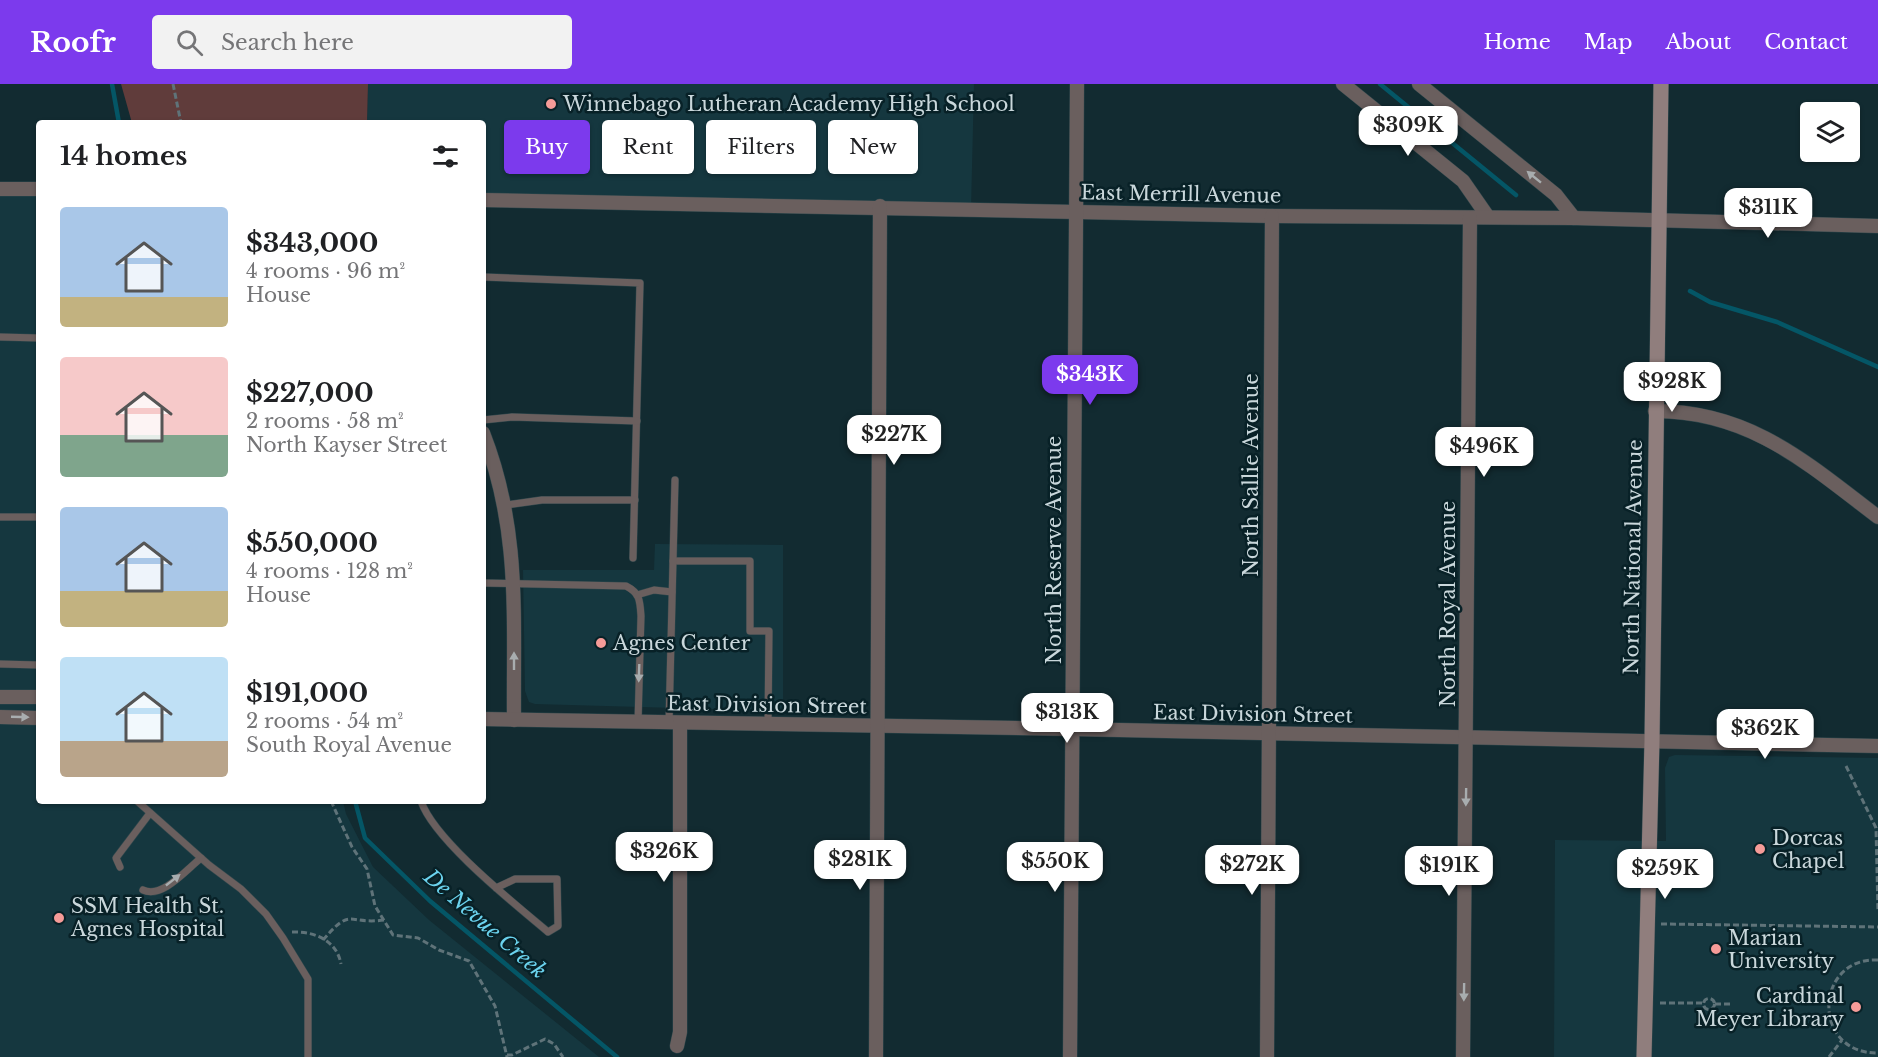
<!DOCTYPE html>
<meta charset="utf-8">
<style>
body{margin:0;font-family:"Libre Baskerville",serif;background:#f2f2f2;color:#202124;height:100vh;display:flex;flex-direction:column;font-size:22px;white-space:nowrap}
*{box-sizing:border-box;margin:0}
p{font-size:20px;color:#757577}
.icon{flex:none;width:33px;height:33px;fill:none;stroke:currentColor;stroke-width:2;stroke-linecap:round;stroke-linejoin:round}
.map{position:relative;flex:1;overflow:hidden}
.side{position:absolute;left:36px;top:36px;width:450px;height:684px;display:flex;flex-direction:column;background:#fff;border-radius:6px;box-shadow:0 2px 4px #0004}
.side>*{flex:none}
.hud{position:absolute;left:504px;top:36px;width:570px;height:54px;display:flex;gap:12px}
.tools{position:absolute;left:1800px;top:18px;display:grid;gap:12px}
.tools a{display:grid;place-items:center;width:60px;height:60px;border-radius:6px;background:#fff;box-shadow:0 2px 4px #0004;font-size:30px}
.price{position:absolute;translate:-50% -51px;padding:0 14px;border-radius:12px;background:#fff;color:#222;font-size:20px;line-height:39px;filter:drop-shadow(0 2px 3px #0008)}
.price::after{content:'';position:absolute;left:50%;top:36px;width:18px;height:14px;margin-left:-9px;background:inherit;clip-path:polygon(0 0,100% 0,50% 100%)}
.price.current{background:#7c3aed;color:#fff}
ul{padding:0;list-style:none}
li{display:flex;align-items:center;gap:18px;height:150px;padding:0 24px}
li span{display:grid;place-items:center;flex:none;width:168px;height:120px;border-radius:6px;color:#555}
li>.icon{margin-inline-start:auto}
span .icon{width:72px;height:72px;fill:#fffc;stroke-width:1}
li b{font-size:26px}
h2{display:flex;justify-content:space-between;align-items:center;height:72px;padding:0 24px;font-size:26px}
.tag{padding:0 21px;border-radius:6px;background:#fff;box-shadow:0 2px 4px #0004;font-size:21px;line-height:54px}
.tag.current{background:#7c3aed;color:#fff}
header{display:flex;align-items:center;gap:36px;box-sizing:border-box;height:84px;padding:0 30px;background:#7c3aed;color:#fff}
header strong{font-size:28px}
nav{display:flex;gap:33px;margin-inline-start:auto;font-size:21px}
.search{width:420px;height:54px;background:#f2f2f2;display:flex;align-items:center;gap:15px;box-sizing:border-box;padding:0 21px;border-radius:6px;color:#757577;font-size:22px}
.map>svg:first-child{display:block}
.built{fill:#15373f}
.green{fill:#603c3b}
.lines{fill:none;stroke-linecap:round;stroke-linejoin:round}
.stream{stroke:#045666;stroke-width:4.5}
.lane-casing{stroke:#2f474c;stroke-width:8}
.street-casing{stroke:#2f474c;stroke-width:15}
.secondary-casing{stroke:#2f474c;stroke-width:16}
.path{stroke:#5f7379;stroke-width:3;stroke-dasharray:6 3;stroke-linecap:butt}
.lane{stroke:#6a5f5e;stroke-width:7}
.street{stroke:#6a5f5e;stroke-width:14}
.secondary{stroke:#907e7d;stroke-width:15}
.oneway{fill:#a8adaf}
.poi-dot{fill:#f59b98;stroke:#082127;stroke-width:2}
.labels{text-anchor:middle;stroke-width:5;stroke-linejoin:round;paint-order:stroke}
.poi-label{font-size:20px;fill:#c9d7db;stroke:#082127;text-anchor:start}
.street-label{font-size:20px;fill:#c9d7db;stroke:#082127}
.water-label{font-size:21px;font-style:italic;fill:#6bd3ee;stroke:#082127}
</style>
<header>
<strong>Roofr</strong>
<div class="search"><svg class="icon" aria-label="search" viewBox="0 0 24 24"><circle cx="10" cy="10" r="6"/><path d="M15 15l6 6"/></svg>Search here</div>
<nav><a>Home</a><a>Map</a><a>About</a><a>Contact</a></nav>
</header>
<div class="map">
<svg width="1878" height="973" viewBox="0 0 1878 973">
<rect width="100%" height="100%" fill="#122b31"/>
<g class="built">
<path d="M 368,0 L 974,0 L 971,125 L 483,116 L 483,39 L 367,39 Z"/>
<path d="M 0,105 L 39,105 L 39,717 L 343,717 L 346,730 L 373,783 L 429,836 L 599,973 L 0,973 Z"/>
<path d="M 655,460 L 783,461 L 783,627 L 535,620 L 529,618 L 525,607 L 523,486 L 654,486 Z"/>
<path d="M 1675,671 L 1878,674 L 1878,973 L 1554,973 L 1555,756 L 1666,757 L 1665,684 L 1669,673 Z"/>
</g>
<path class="green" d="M 121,0 L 368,0 L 367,39 L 132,39 Z"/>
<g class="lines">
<g class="stream">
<path d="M 112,0 L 119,39"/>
<path d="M 1380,0 L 1516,111"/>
<path d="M 1690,207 L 1710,218 L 1777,238 L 1878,283"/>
<path d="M 355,717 L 365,754 L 430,817 L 617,973"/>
</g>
<defs>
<g id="lane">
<path d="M 483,193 L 640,199 L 633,474"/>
<path d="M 0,253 L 39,254"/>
<path d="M 483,336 L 512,333 L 637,337"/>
<path d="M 506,421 L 542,416 L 635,416"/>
<path d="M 0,433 L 39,433"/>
<path d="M 673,477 L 750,477 L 750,547 L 769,547 L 768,640"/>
<path d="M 483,499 L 626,502 C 640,509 640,517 641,532 L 638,638"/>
<path d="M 637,511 L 654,506 L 672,508"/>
<path d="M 0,580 L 39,581"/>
<path d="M 669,639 L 675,396"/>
<path d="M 137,717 L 209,781 L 241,805 L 266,830 L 283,854 L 308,895 L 308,973"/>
<path d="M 421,717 C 434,756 515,820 548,848 L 558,842 L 557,795 L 515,795 L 496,804"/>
<path d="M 120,783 L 116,774 L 150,729"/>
<path d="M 143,806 C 162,815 186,786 201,774"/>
</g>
<g id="street">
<path d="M 1343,0 L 1463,97 L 1488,133"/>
<path d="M 1419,0 L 1556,111 L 1574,134"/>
<path d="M 0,105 L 39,105"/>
<path d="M 483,116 L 1272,132 L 1574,134 L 1878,142"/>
<path d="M 1655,327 C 1750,327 1807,379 1878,433"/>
<path d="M 483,349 C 521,446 513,534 514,636"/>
<path d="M 0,613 L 39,613"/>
<path d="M 0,633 L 39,634"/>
<path d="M 483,635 L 1072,645 L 1878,662"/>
<path d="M 677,962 L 680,948 L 680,639"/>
<path d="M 876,973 L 880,122"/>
<path d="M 1070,973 L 1077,0"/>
<path d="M 1267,973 L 1272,132"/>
<path d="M 1463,973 L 1470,134"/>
</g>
<path id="secondary" d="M 1644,973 L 1652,657 L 1661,0"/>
</defs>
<use href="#lane" class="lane-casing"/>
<use href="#street" class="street-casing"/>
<use href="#secondary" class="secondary-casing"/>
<g class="path">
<path d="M 173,0 L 181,39"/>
<path d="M 1846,682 L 1876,744 L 1878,828"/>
<path d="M 331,717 L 352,763 L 367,785 L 375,822 L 393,851 L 418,854 L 439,866 L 469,877 L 495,922 L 507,973"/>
<path d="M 1661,840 L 1878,843"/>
<path d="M 292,848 C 315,847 337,857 341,880"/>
<path d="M 323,856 C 352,822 347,841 384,836"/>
<path d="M 1878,876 C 1814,873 1811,970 1878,969"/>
<circle cx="1709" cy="920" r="5.5"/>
<path d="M 1660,919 L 1703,919"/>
<path d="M 1715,920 L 1731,920"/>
<path d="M 507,971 L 512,971 L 545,955 L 554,960 L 563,973"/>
<path d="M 1829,973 L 1842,956"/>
</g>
<use href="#lane" class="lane"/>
<use href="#street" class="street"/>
<use href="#secondary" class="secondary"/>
</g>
<defs><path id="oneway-solid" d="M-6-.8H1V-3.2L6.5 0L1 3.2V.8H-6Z" transform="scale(1.5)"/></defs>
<g class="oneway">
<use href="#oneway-solid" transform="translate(1534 93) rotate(-141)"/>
<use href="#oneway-solid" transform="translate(514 577) rotate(-90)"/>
<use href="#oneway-solid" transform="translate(639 589) rotate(92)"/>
<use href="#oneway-solid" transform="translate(20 633) rotate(2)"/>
<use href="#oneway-solid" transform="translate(1466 713) rotate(91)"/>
<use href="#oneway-solid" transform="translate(173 796) rotate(-38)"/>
<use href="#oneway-solid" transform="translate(1464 908) rotate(91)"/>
</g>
<g class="poi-dot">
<circle cx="551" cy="20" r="6"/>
<circle cx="601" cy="559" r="6"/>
<circle cx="1760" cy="765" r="6"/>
<circle cx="59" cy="834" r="6"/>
<circle cx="1716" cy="865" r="6"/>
<circle cx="1856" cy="923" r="6"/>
</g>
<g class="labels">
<g class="poi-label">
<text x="563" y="27">Winnebago Lutheran Academy High School</text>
<text x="613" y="566">Agnes Center</text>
<text x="1772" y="761">Dorcas<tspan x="1772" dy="23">Chapel</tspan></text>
<text x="71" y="829">SSM Health St.<tspan x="71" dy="23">Agnes Hospital</tspan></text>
<text x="1728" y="861">Marian<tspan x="1728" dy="23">University</tspan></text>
<text x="1844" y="919" text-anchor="end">Cardinal<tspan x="1844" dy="23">Meyer Library</tspan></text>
</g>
<g class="street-label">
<text transform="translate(1181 110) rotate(1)" y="7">East Merrill Avenue</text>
<text transform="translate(1251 391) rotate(-90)" y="7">North Sallie Avenue</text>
<text transform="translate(1054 466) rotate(-90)" y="7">North Reserve Avenue</text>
<text transform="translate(1633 473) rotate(-89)" y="7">North National Avenue</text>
<text transform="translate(1448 520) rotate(-90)" y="7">North Royal Avenue</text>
<text transform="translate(767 621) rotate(1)" y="7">East Division Street</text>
<text transform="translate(1253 630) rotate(1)" y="7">East Division Street</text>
</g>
<g class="water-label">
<text transform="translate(485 840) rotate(41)" y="7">De Nevue Creek</text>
</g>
</g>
</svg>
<div class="tools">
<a><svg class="icon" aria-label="layers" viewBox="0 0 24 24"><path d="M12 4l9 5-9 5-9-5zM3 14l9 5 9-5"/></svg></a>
</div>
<b class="price" style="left:1408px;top:73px">$309K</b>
<b class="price" style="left:1768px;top:155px">$311K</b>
<b class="price current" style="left:1090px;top:322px">$343K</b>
<b class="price" style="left:1672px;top:329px">$928K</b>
<b class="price" style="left:894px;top:382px">$227K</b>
<b class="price" style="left:1484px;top:394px">$496K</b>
<b class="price" style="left:1067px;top:660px">$313K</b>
<b class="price" style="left:1765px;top:676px">$362K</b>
<b class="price" style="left:664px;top:799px">$326K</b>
<b class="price" style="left:860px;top:807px">$281K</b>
<b class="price" style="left:1055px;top:809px">$550K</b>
<b class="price" style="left:1252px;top:812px">$272K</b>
<b class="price" style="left:1449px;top:813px">$191K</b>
<b class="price" style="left:1665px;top:816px">$259K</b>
<div class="hud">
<a class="tag current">Buy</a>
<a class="tag">Rent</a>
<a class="tag">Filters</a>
<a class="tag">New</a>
</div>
<section class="side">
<h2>14 homes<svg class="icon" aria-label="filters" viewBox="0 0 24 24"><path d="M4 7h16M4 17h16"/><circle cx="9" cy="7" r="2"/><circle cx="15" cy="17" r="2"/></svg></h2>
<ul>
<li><span style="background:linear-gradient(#a9c7e8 75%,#c2b280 0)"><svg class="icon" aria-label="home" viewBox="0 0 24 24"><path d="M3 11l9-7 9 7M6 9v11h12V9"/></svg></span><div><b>$343,000</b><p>4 rooms · 96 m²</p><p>House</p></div></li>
<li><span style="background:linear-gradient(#f6c9c9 65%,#7fa58c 0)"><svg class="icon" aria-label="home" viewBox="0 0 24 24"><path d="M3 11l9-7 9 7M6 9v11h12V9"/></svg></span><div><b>$227,000</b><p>2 rooms · 58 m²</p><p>North Kayser Street</p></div></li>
<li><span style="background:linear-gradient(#a9c7e8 70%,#c2b280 0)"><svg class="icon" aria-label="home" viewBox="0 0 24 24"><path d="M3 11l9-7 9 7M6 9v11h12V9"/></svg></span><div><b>$550,000</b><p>4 rooms · 128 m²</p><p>House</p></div></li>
<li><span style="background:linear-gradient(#bfe0f5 70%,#b9a48a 0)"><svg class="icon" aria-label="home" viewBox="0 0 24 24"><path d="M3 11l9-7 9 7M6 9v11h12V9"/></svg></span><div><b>$191,000</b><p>2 rooms · 54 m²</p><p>South Royal Avenue</p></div></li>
</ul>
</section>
</div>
